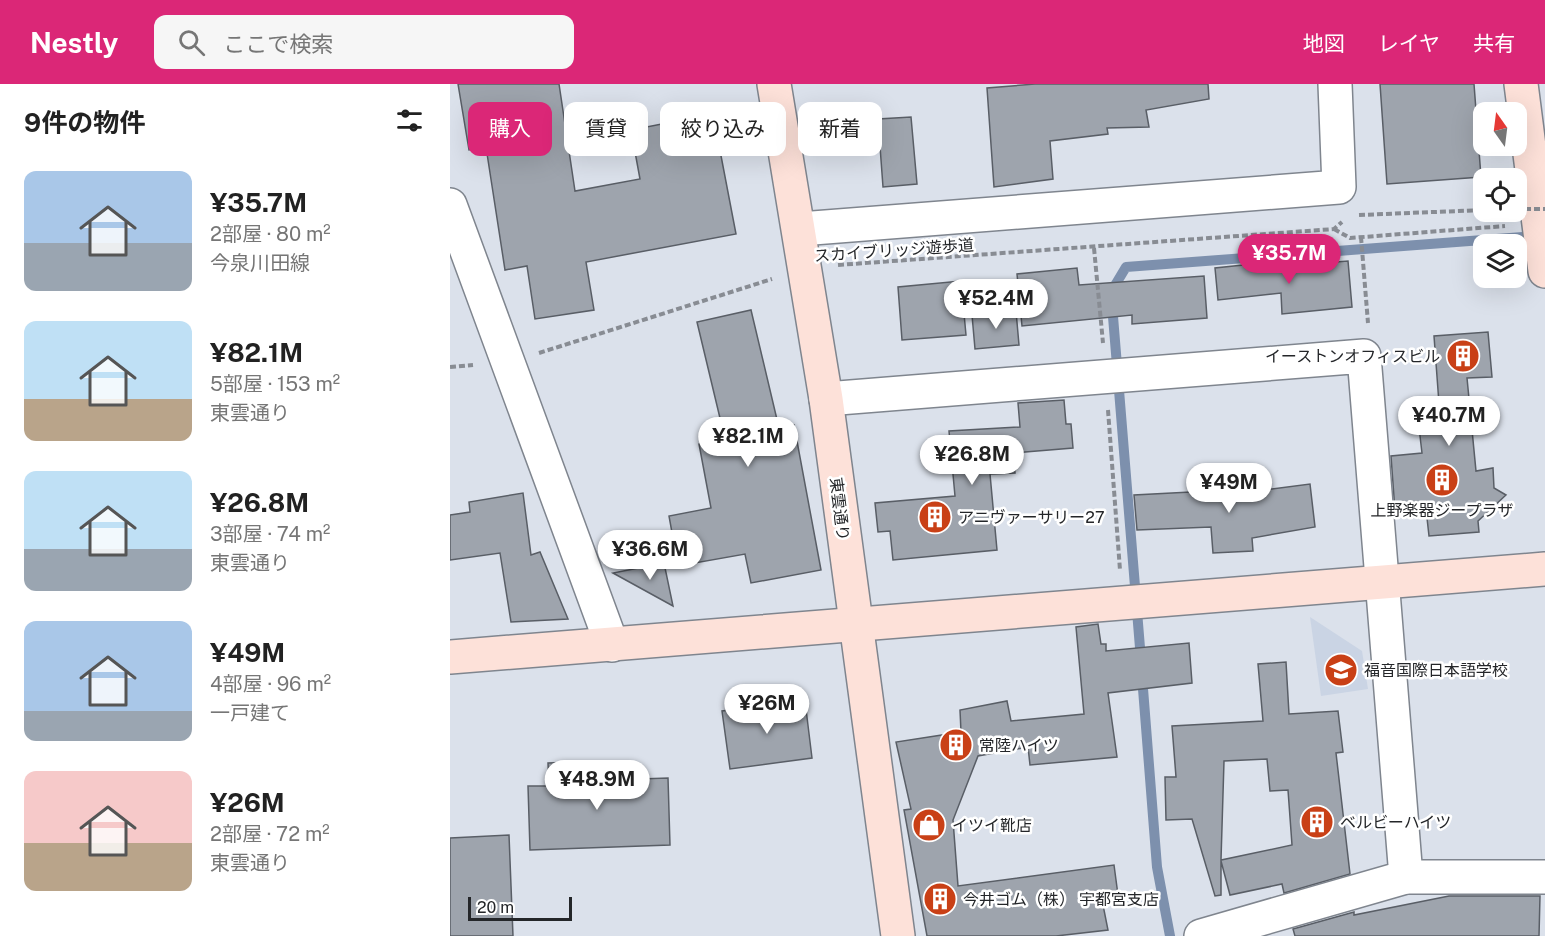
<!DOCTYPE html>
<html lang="ja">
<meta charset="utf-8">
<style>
body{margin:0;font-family:"Public Sans","Noto Sans JP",sans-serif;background:#f6f6f6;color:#222;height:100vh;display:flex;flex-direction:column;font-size:22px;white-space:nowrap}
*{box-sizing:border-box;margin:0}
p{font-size:20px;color:#767676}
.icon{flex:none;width:33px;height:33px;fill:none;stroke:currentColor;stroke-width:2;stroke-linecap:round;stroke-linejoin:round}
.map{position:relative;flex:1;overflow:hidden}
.details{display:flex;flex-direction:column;background:#fff;width:450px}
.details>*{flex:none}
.top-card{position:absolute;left:18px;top:18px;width:570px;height:54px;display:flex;gap:12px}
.needle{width:39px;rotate:346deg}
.fabs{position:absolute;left:1023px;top:18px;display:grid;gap:12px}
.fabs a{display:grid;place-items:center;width:54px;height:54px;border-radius:12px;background:#fff;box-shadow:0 6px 24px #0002;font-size:30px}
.scale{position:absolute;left:18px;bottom:15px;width:104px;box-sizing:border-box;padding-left:6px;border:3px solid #242629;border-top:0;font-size:16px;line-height:21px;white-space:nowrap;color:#242629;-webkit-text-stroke:4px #fff;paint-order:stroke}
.price{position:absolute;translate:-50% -51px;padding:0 14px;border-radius:21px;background:#fff;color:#222;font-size:20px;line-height:39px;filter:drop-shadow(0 2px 3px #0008)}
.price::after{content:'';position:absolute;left:50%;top:36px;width:18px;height:14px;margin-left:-9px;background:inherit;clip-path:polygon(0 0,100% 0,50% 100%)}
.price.current{background:#db2777;color:#fff}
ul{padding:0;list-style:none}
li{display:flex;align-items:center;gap:18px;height:150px;padding:0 24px}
li span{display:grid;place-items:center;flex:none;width:168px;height:120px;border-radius:12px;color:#555}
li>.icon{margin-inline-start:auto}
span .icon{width:72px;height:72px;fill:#fffc;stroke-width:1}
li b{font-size:26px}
h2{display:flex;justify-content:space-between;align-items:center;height:72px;padding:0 24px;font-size:26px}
.chip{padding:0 21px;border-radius:12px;background:#fff;box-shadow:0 6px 24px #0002;font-size:21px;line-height:54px}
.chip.current{background:#db2777;color:#fff}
header{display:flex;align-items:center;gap:36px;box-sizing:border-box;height:84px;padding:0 30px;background:#db2777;color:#fff}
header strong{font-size:28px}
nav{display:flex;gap:33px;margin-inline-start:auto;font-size:21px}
.search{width:420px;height:54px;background:#f6f6f6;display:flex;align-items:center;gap:15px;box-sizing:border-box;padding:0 21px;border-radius:12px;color:#767676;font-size:22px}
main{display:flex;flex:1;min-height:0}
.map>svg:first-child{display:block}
.built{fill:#cad4e4}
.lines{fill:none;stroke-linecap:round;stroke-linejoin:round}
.stream{stroke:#7d90ad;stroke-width:10}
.building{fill:#9ea4ad;stroke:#595e66;stroke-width:1.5;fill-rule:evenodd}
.street-casing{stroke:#7f858e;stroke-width:36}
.secondary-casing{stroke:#7f858e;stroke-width:36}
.path{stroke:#888c93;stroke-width:4;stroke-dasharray:6 3;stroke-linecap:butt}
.street{stroke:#fff;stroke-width:33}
.secondary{stroke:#fde1d9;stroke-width:33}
.path-bridge{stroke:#888c93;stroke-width:4;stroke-dasharray:6 3;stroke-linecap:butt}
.labels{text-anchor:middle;stroke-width:5;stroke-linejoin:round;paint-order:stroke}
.street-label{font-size:16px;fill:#242629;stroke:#fff}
.poi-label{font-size:16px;fill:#242629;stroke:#fff;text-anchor:start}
</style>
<header>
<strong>Nestly</strong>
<div class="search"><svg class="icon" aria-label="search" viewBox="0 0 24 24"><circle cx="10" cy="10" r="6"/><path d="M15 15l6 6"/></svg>ここで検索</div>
<nav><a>地図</a><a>レイヤ</a><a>共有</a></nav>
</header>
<main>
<section class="details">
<h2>9件の物件<svg class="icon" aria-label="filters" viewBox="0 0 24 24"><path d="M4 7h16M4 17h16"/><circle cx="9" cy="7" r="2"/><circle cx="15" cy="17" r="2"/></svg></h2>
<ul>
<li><span style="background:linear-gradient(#a9c7e8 60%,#9aa5b1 0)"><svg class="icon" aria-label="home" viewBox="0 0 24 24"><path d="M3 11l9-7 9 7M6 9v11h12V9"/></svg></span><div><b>¥35.7M</b><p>2部屋 · 80 m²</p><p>今泉川田線</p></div></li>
<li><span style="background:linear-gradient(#bfe0f5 65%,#b9a48a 0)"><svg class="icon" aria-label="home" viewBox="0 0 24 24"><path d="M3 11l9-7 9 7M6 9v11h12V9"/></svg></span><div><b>¥82.1M</b><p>5部屋 · 153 m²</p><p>東雲通り</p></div></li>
<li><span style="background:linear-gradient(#bfe0f5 65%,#9aa5b1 0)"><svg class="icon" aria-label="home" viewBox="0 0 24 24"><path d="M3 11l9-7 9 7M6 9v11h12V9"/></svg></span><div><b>¥26.8M</b><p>3部屋 · 74 m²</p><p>東雲通り</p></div></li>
<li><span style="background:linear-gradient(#a9c7e8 75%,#9aa5b1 0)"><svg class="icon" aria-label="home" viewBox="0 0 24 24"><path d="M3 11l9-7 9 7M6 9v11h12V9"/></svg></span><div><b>¥49M</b><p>4部屋 · 96 m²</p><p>一戸建て</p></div></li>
<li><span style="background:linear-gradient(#f6c9c9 60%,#b9a48a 0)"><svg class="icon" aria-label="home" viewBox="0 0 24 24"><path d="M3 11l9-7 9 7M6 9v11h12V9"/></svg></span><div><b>¥26M</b><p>2部屋 · 72 m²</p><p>東雲通り</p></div></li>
</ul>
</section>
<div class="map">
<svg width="1095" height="852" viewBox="0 0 1095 852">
<rect width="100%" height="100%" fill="#dbe1eb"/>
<path class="built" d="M 860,533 L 912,567 L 918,605 L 871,612 Z"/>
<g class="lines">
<g class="stream">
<path d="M 691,576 L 661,208 L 676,183 L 1086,152"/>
<path d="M 692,592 L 707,783 L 720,852"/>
</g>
</g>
<g class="building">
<path d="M 8,0 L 109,0 L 125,107 L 190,95 L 181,46 L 263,30 L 286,150 L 136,178 L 144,226 L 85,235 L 77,182 L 55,186 L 36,63 L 19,66 Z"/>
<path d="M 585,0 L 758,0 L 759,15 L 696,26 L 699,43 L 657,44 L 658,50 L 600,57 L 603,95 L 544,103 L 537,4 Z"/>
<path d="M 930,0 L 1024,0 L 1031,93 L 937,100 Z"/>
<path d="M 461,33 L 467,100 L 433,103 L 428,35 Z"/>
<path d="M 898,177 L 902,223 L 832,230 L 831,209 L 768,216 L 765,184 L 822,178 L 823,183 Z"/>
<path d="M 627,184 L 629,201 L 754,192 L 757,234 L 682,240 L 682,231 L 572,242 L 567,190 Z"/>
<path d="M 511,197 L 516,251 L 452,256 L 448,203 Z"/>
<path d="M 301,226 L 329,344 L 344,341 L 371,486 L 301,499 L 295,470 L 228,482 L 219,432 L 261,424 L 249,360 L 275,355 L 247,238 Z"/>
<path d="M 566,227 L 569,261 L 525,265 L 522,231 Z"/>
<path d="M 1038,248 L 1042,293 L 1017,294 L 1026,387 L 1043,384 L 1044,404 L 1056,411 L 1028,437 L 1029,448 L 979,452 L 976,425 L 945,427 L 941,372 L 972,369 L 968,335 L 990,333 L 984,252 Z"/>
<path d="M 614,316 L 616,340 L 621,340 L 623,364 L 563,369 L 565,389 L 540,390 L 547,466 L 443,476 L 440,447 L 428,448 L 425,419 L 505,412 L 499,347 L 570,343 L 568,319 Z"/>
<path d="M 860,400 L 865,443 L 802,454 L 803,467 L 763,469 L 761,443 L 687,446 L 684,411 L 798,405 L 798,408 Z"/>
<path d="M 73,409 L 81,471 L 90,468 L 118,535 L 61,538 L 50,469 L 0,476 L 0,431 L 20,428 L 19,418 Z"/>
<path d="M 214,479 L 223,522 L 163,489 Z"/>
<path d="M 648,540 L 651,560 L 656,560 L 656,567 L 739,559 L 742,599 L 658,609 L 667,673 L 580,681 L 578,663 L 528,672 L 503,736 L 508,802 L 664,781 L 668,811 L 652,816 L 658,846 L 606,852 L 477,852 L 454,726 L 461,725 L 446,658 L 511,648 L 510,626 L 557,617 L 561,637 L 634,630 L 626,543 Z"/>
<path d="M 836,578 L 839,630 L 888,627 L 893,668 L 886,669 L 900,790 L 834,809 L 832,800 L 780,811 L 771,777 L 771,811 L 765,812 L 742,735 L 716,736 L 715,693 L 726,693 L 722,642 L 813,637 L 808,580 ZM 817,675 L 820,707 L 838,706 L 842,761 L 771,776 L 774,677 Z"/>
<path d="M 355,617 L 362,674 L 280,685 L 272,627 Z"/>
<path d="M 132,678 L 132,697 L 218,694 L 220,761 L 80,766 L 78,702 L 99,702 L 98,679 Z"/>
<path d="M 59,751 L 63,852 L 0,852 L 0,754 Z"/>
<path d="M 999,812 L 1090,812 L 1089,852 L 845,852 L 843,845 L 904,828 L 904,831 Z"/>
</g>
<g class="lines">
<defs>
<g id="street">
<path d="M 0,121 L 162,561"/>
<path d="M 350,145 L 889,103 L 885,0"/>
<path d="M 376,315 L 914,272 L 956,793 L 751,852"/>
<path d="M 956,793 L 1095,793"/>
</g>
<g id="secondary">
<path d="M 324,0 L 376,315 L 448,852"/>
<path d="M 1071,0 L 1095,187"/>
<path d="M 0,573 L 1095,485"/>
</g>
</defs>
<use href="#street" class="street-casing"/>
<use href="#secondary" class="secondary-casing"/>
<g class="path">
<path d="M 909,131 L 1034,126"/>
<path d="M 884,145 L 900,154 L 1055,142"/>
<path d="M 911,153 L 918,239"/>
<path d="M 644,164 L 653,259"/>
<path d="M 388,181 L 884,145 L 892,138"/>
<path d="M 89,269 L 322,195"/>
<path d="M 0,283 L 23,281"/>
<path d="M 658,326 L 670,486"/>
</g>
<use href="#street" class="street"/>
<use href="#secondary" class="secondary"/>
<path class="path-bridge" d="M 1066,125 L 1095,125"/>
</g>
<defs>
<symbol id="building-disc" viewBox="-11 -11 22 22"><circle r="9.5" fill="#c94016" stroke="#fff"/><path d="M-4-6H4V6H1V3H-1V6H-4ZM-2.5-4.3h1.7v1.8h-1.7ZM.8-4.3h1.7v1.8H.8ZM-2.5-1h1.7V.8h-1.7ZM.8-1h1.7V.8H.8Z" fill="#fff"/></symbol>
<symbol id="school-disc" viewBox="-11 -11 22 22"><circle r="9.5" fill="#c94016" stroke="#fff"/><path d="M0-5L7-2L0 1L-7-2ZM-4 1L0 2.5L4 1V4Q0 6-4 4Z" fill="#fff"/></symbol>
<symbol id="shop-disc" viewBox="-11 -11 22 22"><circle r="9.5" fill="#c94016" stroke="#fff"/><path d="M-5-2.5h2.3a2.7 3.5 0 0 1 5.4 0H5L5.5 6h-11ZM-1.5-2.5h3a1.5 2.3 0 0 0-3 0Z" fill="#fff"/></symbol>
</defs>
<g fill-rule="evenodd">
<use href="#building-disc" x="994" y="253" width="38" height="38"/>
<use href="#building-disc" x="973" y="377" width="38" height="38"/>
<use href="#building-disc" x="466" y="414" width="38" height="38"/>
<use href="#school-disc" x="872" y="567" width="38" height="38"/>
<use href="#building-disc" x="487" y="642" width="38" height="38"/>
<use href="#building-disc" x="848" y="719" width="38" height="38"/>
<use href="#shop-disc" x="460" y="722" width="38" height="38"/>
<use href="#building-disc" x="471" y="796" width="38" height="38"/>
</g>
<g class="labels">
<g class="street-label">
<text transform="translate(444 166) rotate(-4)" y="6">スカイブリッジ遊歩道</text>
<text transform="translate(390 425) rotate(83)" y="6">東雲通り</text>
</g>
<g class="poi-label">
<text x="990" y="278" text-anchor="end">イーストンオフィスビル</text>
<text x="992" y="432" text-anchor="middle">上野楽器ジープラザ</text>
<text x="508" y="439">アニヴァーサリー27</text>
<text x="914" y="592">福音国際日本語学校</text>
<text x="529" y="667">常陸ハイツ</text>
<text x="890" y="744">ベルビーハイツ</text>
<text x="502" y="747">イツイ靴店</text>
<text x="513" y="821">今井ゴム（株） 宇都宮支店</text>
</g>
</g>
</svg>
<div class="fabs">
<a><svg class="needle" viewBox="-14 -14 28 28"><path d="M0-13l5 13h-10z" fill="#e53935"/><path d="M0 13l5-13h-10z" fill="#767676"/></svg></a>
<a><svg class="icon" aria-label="locate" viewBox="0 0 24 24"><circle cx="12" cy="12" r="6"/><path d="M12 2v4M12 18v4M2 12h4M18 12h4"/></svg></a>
<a><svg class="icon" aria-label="layers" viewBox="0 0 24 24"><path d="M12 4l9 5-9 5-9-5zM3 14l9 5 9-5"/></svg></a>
</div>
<div class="scale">20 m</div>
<b class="price current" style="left:839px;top:201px">¥35.7M</b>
<b class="price" style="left:546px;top:246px">¥52.4M</b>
<b class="price" style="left:999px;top:363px">¥40.7M</b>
<b class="price" style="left:298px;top:384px">¥82.1M</b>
<b class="price" style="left:522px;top:402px">¥26.8M</b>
<b class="price" style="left:779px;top:430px">¥49M</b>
<b class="price" style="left:200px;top:497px">¥36.6M</b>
<b class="price" style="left:317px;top:651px">¥26M</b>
<b class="price" style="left:147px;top:727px">¥48.9M</b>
<div class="top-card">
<a class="chip current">購入</a>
<a class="chip">賃貸</a>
<a class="chip">絞り込み</a>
<a class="chip">新着</a>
</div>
</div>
</main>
